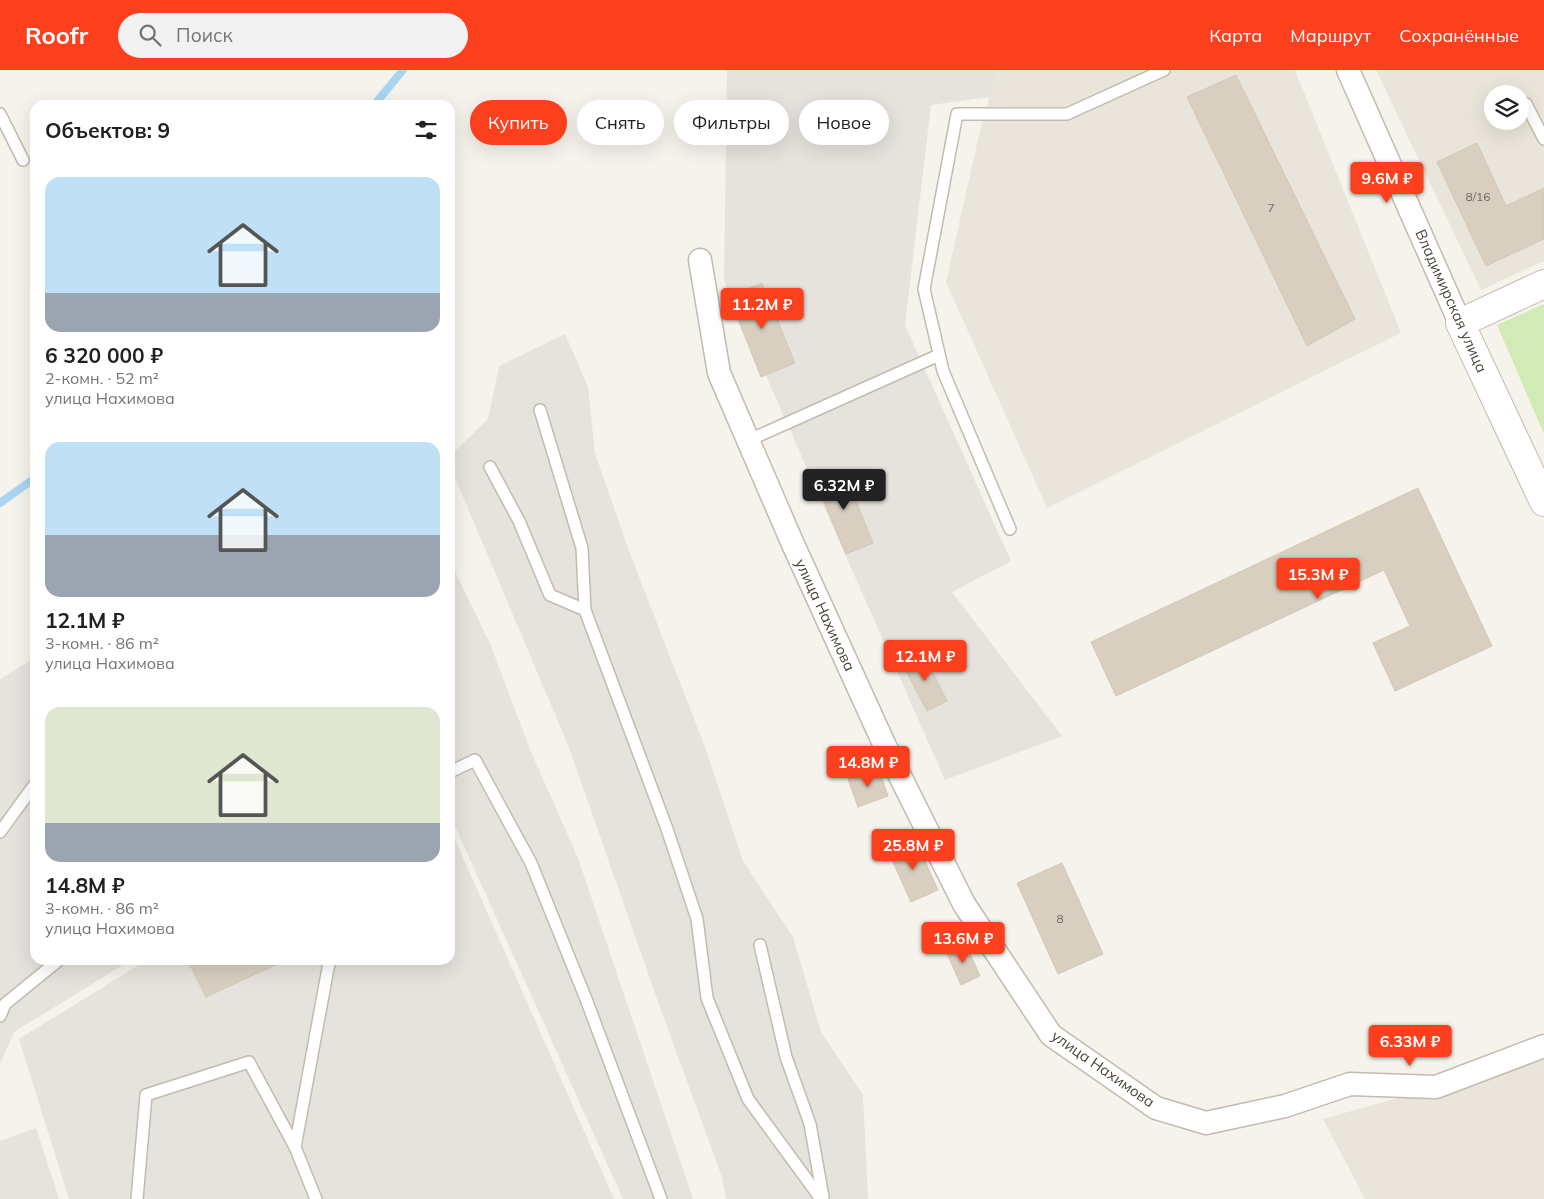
<!DOCTYPE html>
<html lang="ru">
<meta charset="utf-8">
<style>
body{margin:0;font-family:Mulish,sans-serif;background:#f2f2f2;color:#202124;height:100vh;display:flex;flex-direction:column;font-size:19px;white-space:nowrap}
*{box-sizing:border-box;margin:0}
p{font-size:16px;color:#757577}
.icon{flex:none;width:28px;height:28px;fill:none;stroke:currentColor;stroke-width:2;stroke-linecap:round;stroke-linejoin:round}
.map{position:relative;flex:1;overflow:hidden}
.sheet{position:absolute;left:30px;top:30px;width:425px;height:865px;display:flex;flex-direction:column;background:#fff;border-radius:15px;box-shadow:0 5px 20px #0002}
.sheet>*{flex:none}
.guide{position:absolute;left:470px;top:30px;width:475px;height:45px;display:flex;gap:10px}
.controls{position:absolute;left:1484px;top:15px;display:grid;gap:10px}
.controls a{display:grid;place-items:center;width:45px;height:45px;border-radius:50%;background:#fff;box-shadow:0 5px 20px #0002;font-size:25px}
.price{position:absolute;translate:-50% -42px;padding:0 11px;border-radius:5px;background:#fc3f1d;color:#fff;font-size:16px;line-height:32px;filter:drop-shadow(0 1px 2px #0008)}
.price::after{content:'';position:absolute;left:50%;top:30px;width:15px;height:11px;margin-left:-8px;background:inherit;clip-path:polygon(0 0,100% 0,50% 100%)}
.price.on{background:#222;color:#fff}
ul{padding:0;list-style:none}
li{display:grid;align-content:center;gap:10px;height:265px;padding:0 15px}
li span{display:grid;place-items:center;height:155px;border-radius:15px;color:#555}
li>.icon{margin-inline-start:auto}
span .icon{width:90px;height:90px;fill:#fffc;stroke-width:1}
li b{font-size:21px}
h2{display:flex;justify-content:space-between;align-items:center;height:60px;padding:0 15px;font-size:21px}
.pill{padding:0 18px;border-radius:22px;background:#fff;box-shadow:0 5px 20px #0002;font-size:18px;line-height:45px}
.pill.on{background:#fc3f1d;color:#fff}
header{display:flex;align-items:center;gap:30px;box-sizing:border-box;height:70px;padding:0 25px;background:#fc3f1d;color:#fff}
header strong{font-size:24px}
nav{display:flex;gap:28px;margin-inline-start:auto;font-size:18px}
.search{width:350px;height:45px;background:#f2f2f2;display:flex;align-items:center;gap:12px;box-sizing:border-box;padding:0 18px;border-radius:28px;color:#757577;font-size:19px}
.map>svg:first-child{display:block}
.residential{fill:#eae5da;fill-rule:evenodd}
.industrial{fill:#e6e2dd}
.green{fill:#d2eab5}
.lines{fill:none;stroke-linecap:round;stroke-linejoin:round}
.stream{stroke:#a9d4f2;stroke-width:8}
.building{fill:#d8cfc1;stroke:#d3c7b4}
.service-casing{stroke:#c2bbae;stroke-width:14}
.minor-casing{stroke:#c2bbae;stroke-width:25}
.tertiary-casing{stroke:#c2bbae;stroke-width:30}
.service{stroke:#fff;stroke-width:11}
.minor{stroke:#fff;stroke-width:22}
.tertiary{stroke:#fff;stroke-width:28}
.labels{text-anchor:middle;stroke-width:4.5;stroke-linejoin:round;paint-order:stroke}
.number-label{font-size:12px;fill:#6e675b}
.street-label{font-size:15px;fill:#4b4439;stroke:#fff}
</style>
<header>
<strong>Roofr</strong>
<div class="search"><svg class="icon" aria-label="search" viewBox="0 0 24 24"><circle cx="10" cy="10" r="6"/><path d="M15 15l6 6"/></svg>Поиск</div>
<nav><a>Карта</a><a>Маршрут</a><a>Сохранённые</a></nav>
</header>
<div class="map">
<svg width="1544" height="1129" viewBox="0 0 1544 1129">
<rect width="100%" height="100%" fill="#f6f3ec"/>
<g class="residential">
<path d="M 997,0 L 1295,0 L 1401,263 L 1047,438 L 946,212 L 979,65 Z"/>
<path d="M 1376,0 L 1544,0 L 1544,191 L 1481,220 ZM 1492,24 L 1520,24 L 1520,51 L 1492,51 Z"/>
<path d="M 1544,987 L 1544,1129 L 1365,1129 L 1323,1049 Z"/>
</g>
<g class="industrial">
<path d="M 727,0 L 997,0 L 990,27 L 931,35 L 905,255 L 1011,491 L 952,522 L 1062,666 L 945,710 L 724,211 Z"/>
<path d="M 565,264 L 588,317 L 595,383 L 629,481 L 705,677 L 743,791 L 793,867 L 821,962 L 863,1025 L 868,1129 L 726,1129 L 722,1107 L 662,943 L 568,675 L 450,396 L 450,386 L 488,349 L 499,296 Z"/>
<path d="M 450,491 L 491,576 L 531,682 L 578,788 L 693,1129 L 623,1129 L 450,745 Z"/>
<path d="M 35,588 L 35,890 L 131,890 L 14,962 L 0,994 L 0,609 Z"/>
<path d="M 450,758 L 614,1129 L 69,1129 L 19,969 L 147,890 L 450,890 Z"/>
<path d="M 36,1058 L 59,1129 L 0,1129 L 0,1071 Z"/>
</g>
<path class="green" d="M 1544,234 L 1544,364 L 1497,255 Z"/>
<g class="lines">
<g class="stream">
<path d="M 374,35 L 403,0"/>
<path d="M 0,433 L 35,408"/>
</g>
</g>
<g class="building">
<path d="M 1236,5 L 1355,249 L 1307,276 L 1187,27 Z"/>
<path d="M 1477,73 L 1506,136 L 1544,118 L 1544,169 L 1486,196 L 1437,92 Z"/>
<path d="M 762,213 L 795,293 L 761,307 L 729,226 Z"/>
<path d="M 843,399 L 873,473 L 846,484 L 815,410 Z"/>
<path d="M 1418,418 L 1492,576 L 1395,621 L 1373,573 L 1410,556 L 1384,500 L 1116,626 L 1091,572 Z"/>
<path d="M 923,583 L 947,631 L 927,641 L 902,593 Z"/>
<path d="M 878,698 L 888,726 L 858,737 L 848,709 Z"/>
<path d="M 915,769 L 938,820 L 911,832 L 888,781 Z"/>
<path d="M 1062,793 L 1103,884 L 1058,904 L 1017,813 Z"/>
<path d="M 965,872 L 980,906 L 961,915 L 946,881 Z"/>
<path d="M 196,890 L 286,890 L 206,927 L 189,893 Z"/>
</g>
<g class="lines">
<defs>
<g id="service">
<path d="M 1526,34 L 1544,69"/>
<path d="M 0,44 L 23,90"/>
<path d="M 540,340 L 582,478 L 585,540"/>
<path d="M 747,371 L 939,285"/>
<path d="M 490,397 L 519,451 L 550,525 L 585,540 L 667,759 L 697,849 L 707,928 L 748,1029 L 821,1129"/>
<path d="M 1010,459 L 943,301 L 924,219 L 957,44 L 1067,44 L 1164,0"/>
<path d="M 450,702 L 475,690 L 531,793 L 586,929 L 661,1129"/>
<path d="M 0,762 L 35,714"/>
<path d="M 760,875 L 786,987 L 810,1054 L 823,1127"/>
<path d="M 0,946 L 5,934 L 59,890"/>
<path d="M 137,1129 L 146,1025 L 249,992 L 295,1077"/>
<path d="M 316,1129 L 295,1077 L 329,893"/>
</g>
<g id="minor">
<path d="M 1348,0 L 1460,253"/>
<path d="M 700,190 L 719,303 L 792,472 L 885,676 L 964,834 L 1051,965 L 1156,1038 L 1206,1053 L 1285,1036 L 1350,1014 L 1436,1017 L 1544,976"/>
</g>
<path id="tertiary" d="M 1544,214 L 1460,253 L 1544,432"/>
</defs>
<use href="#service" class="service-casing"/>
<use href="#minor" class="minor-casing"/>
<use href="#tertiary" class="tertiary-casing"/>
<use href="#service" class="service"/>
<use href="#minor" class="minor"/>
<use href="#tertiary" class="tertiary"/>
</g>
<g class="labels">
<g class="number-label">
<text x="1478" y="131">8/16</text>
<text x="1271" y="142">7</text>
<text x="1060" y="853">8</text>
</g>
<g class="street-label">
<text transform="translate(1451 231) rotate(66)" y="5">Владимирская улица</text>
<text transform="translate(825 545) rotate(65)" y="5">улица Нахимова</text>
<text transform="translate(1103 999) rotate(35)" y="5">улица Нахимова</text>
</g>
</g>
</svg>
<div class="controls">
<a><svg class="icon" aria-label="layers" viewBox="0 0 24 24"><path d="M12 4l9 5-9 5-9-5zM3 14l9 5 9-5"/></svg></a>
</div>
<b class="price" style="left:1387px;top:134px">9.6M ₽</b>
<b class="price" style="left:762px;top:260px">11.2M ₽</b>
<b class="price on" style="left:844px;top:441px">6.32M ₽</b>
<b class="price" style="left:1318px;top:530px">15.3M ₽</b>
<b class="price" style="left:925px;top:612px">12.1M ₽</b>
<b class="price" style="left:868px;top:718px">14.8M ₽</b>
<b class="price" style="left:913px;top:801px">25.8M ₽</b>
<b class="price" style="left:963px;top:894px">13.6M ₽</b>
<b class="price" style="left:1410px;top:997px">6.33M ₽</b>
<div class="guide">
<a class="pill on">Купить</a>
<a class="pill">Снять</a>
<a class="pill">Фильтры</a>
<a class="pill">Новое</a>
</div>
<section class="sheet">
<h2>Объектов: 9<svg class="icon" aria-label="filters" viewBox="0 0 24 24"><path d="M4 7h16M4 17h16"/><circle cx="9" cy="7" r="2"/><circle cx="15" cy="17" r="2"/></svg></h2>
<ul>
<li><span style="background:linear-gradient(#bfe0f5 75%,#9aa5b1 0)"><svg class="icon" aria-label="home" viewBox="0 0 24 24"><path d="M3 11l9-7 9 7M6 9v11h12V9"/></svg></span><div><b>6 320 000 ₽</b><p>2-комн. · 52 m²</p><p>улица Нахимова</p></div></li>
<li><span style="background:linear-gradient(#bfe0f5 60%,#9aa5b1 0)"><svg class="icon" aria-label="home" viewBox="0 0 24 24"><path d="M3 11l9-7 9 7M6 9v11h12V9"/></svg></span><div><b>12.1M ₽</b><p>3-комн. · 86 m²</p><p>улица Нахимова</p></div></li>
<li><span style="background:linear-gradient(#dfe7d0 75%,#9aa5b1 0)"><svg class="icon" aria-label="home" viewBox="0 0 24 24"><path d="M3 11l9-7 9 7M6 9v11h12V9"/></svg></span><div><b>14.8M ₽</b><p>3-комн. · 86 m²</p><p>улица Нахимова</p></div></li>
</ul>
</section>
</div>
